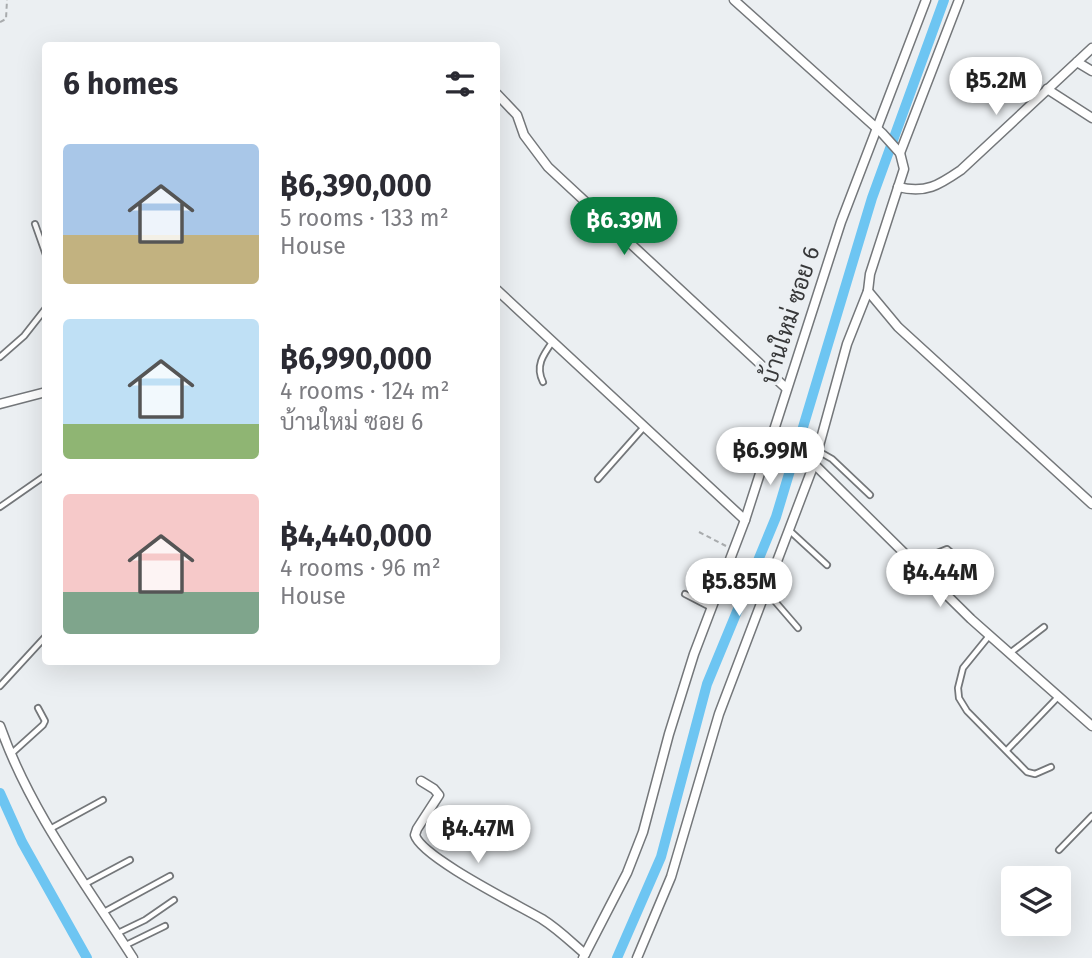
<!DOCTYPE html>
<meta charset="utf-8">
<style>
body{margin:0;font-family:"Fira Sans",Sarabun,sans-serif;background:#f7f7f7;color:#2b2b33;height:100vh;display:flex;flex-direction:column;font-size:26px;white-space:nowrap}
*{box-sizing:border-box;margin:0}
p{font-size:23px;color:#7c7c81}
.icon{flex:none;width:38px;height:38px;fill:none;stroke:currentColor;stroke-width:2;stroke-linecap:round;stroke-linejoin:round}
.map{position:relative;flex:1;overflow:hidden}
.drawer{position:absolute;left:42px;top:42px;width:458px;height:623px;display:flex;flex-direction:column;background:#fff;border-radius:7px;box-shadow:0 7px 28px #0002}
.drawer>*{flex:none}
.fabs{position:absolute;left:1001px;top:866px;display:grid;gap:14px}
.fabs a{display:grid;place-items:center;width:70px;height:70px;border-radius:7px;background:#fff;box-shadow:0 7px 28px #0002;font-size:35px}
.price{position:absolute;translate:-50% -60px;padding:0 16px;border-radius:24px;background:#fff;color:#222;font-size:23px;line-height:46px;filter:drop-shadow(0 2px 4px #0008)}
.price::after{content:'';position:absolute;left:50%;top:42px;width:21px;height:16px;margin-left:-10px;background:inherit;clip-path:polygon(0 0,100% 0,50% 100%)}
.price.active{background:#0b8043;color:#fff}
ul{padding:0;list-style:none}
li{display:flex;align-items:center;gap:21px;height:175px;padding:0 21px}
li span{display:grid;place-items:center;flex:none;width:196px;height:140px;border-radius:7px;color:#555}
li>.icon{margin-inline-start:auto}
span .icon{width:84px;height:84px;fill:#fffc;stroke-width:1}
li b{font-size:30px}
h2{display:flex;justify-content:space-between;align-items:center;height:84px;padding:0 21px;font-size:30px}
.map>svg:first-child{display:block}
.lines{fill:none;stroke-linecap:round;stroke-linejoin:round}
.canal{stroke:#6dc5f2;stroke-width:10}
.service-casing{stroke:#74777a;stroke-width:8}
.minor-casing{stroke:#74777a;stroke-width:11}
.path{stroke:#a8abad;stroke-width:2;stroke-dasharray:5 3.5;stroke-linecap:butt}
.service{stroke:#fff;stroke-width:4.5}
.minor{stroke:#fff;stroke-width:8}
.labels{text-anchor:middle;stroke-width:7;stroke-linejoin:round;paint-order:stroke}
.street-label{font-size:23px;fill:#373839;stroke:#ebeff2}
</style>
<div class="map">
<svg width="1092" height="958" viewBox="0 0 1092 958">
<rect width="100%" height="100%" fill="#ebeff2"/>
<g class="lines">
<g class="canal">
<path d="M 0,793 L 22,842 L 87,958"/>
<path d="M 617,958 L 661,857 L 707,684 L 776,517 L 872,198 L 944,0"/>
</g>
<defs>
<g id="service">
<path d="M 35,224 L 46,255"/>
<path d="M 0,357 L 24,336 L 46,308"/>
<path d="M 543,382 C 535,366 543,355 553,341"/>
<path d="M 818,451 L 832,459 L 870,495"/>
<path d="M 598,479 L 644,427"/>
<path d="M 0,507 L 46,475"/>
<path d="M 789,530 L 827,565"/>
<path d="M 919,567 L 937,553 L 947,549 L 961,561"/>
<path d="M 766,591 L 798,628"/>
<path d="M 685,594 L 712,608"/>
<path d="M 989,636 L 963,668 L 958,688 L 959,698 L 967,711 L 1027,772 L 1035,774 L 1051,767"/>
<path d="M 1010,653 L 1044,627"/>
<path d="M 0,686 L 46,636"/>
<path d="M 1007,750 L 1058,697"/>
<path d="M 11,754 L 43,725 L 45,721 L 38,708"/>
<path d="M 50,829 L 103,800"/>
<path d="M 1059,850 L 1092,816"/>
<path d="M 85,884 L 130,860"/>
<path d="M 104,912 L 170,876"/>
<path d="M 118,933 L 145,920 L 174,900"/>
<path d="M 126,945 L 165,926"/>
</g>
<g id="minor">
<path d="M 734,0 L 882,133 L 900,153 L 904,169 L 870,274 L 868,291 L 898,327 L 1092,504"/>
<path d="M 1077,62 L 1092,71"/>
<path d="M 1047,89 L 1092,118"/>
<path d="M 497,94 L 517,115 L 524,135 L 548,167 L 786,388"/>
<path d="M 900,153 L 959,0"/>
<path d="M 898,187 C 926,194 939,185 961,170 L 1092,48"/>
<path d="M 497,290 L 745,520"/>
<path d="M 0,404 L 46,392"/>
<path d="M 814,464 L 971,619 L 1092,726"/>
<path d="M 0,726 C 30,811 85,883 133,958"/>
<path d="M 421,781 L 434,789 L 439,795 L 417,829 L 415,835 C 421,857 518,905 542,919 C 558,929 571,942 585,954"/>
<path d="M 583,958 L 627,873 L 643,832 L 669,734 L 694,654 L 745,520 L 841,222 L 926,0"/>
<path d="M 637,958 L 671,877 L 719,714 L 814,464 L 847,344 L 868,291"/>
</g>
</defs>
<use href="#service" class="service-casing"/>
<use href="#minor" class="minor-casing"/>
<g class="path">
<path d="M 0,22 L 6,19 L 7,0"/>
<path d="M 699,532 L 726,546"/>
</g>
<use href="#service" class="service"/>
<use href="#minor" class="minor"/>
</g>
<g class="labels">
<g class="street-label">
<text transform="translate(790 315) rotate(-72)" y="8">บ้านใหม่ ซอย 6</text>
</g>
</g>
</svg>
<div class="fabs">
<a><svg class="icon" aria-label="layers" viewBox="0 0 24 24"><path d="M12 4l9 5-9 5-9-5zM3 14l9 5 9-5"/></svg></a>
</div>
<b class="price" style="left:996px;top:117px">฿5.2M</b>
<b class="price active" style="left:624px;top:257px">฿6.39M</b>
<b class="price" style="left:770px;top:487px">฿6.99M</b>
<b class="price" style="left:940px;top:609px">฿4.44M</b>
<b class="price" style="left:739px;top:618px">฿5.85M</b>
<b class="price" style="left:478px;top:865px">฿4.47M</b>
<section class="drawer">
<h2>6 homes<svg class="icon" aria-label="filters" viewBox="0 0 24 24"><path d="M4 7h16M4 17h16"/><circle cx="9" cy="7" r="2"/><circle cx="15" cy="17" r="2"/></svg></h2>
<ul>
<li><span style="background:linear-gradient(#a9c7e8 65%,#c2b280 0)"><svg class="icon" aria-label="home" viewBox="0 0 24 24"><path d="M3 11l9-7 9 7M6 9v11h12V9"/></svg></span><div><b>฿6,390,000</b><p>5 rooms · 133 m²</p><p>House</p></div></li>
<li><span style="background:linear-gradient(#bfe0f5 75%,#8fb573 0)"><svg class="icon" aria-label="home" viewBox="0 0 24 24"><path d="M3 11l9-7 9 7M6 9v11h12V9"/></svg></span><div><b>฿6,990,000</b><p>4 rooms · 124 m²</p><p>บ้านใหม่ ซอย 6</p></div></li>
<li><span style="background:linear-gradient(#f6c9c9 70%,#7fa58c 0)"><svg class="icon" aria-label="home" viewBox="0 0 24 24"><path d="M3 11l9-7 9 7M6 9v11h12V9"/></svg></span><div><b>฿4,440,000</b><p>4 rooms · 96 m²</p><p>House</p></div></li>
</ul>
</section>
</div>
